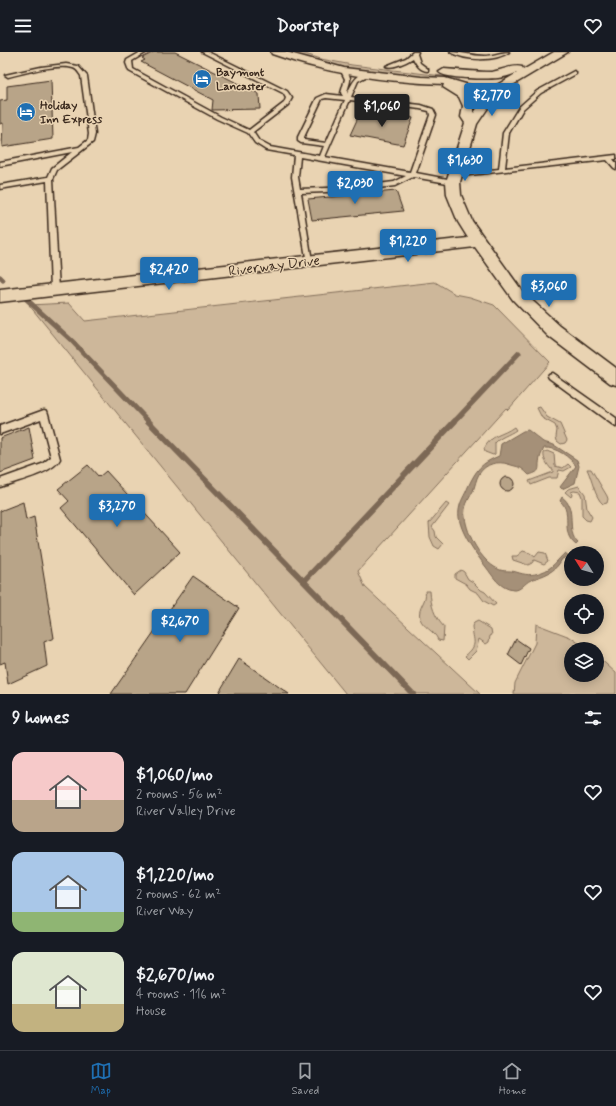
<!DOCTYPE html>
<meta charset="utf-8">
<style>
body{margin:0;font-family:Mynerve,sans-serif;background:#20242c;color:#f1f3f6;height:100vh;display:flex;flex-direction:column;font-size:15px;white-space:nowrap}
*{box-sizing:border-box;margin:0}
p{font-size:13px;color:#9ea1a6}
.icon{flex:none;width:22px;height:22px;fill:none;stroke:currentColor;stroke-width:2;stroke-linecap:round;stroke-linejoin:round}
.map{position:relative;height:642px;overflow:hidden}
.side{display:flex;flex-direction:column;background:#171b24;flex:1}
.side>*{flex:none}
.needle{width:26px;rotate:307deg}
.fabs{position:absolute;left:564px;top:494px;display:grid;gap:8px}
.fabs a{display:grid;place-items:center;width:40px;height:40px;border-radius:50%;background:#171b24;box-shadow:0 2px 10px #0003;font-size:20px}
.price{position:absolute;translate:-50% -34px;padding:0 9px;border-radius:4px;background:#1f6fb2;color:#fff;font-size:13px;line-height:26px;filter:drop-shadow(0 1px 2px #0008)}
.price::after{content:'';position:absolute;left:50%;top:24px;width:12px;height:9px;margin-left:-6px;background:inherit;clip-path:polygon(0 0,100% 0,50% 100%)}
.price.active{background:#222;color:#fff}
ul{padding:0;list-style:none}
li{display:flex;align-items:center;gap:12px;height:100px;padding:0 12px}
li span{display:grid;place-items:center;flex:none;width:112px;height:80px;border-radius:12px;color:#555}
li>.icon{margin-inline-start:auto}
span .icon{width:48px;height:48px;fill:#fffc;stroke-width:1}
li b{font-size:17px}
h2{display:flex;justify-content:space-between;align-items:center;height:48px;padding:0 12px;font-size:17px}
header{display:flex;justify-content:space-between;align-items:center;height:52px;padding:0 12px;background:#171b24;font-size:18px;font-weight:800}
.menu{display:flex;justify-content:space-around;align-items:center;height:56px;border-top:1px solid #363941;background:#171b24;font-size:11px;color:#9ea1a6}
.menu a{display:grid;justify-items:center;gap:2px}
.menu .active{color:#1f6fb2}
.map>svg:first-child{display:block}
.green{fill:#cdb79a;stroke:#84705c}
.water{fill:#a59078;stroke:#7b6754}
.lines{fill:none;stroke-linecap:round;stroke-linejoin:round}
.stream-far1{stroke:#7b6754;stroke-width:5}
.stream{stroke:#7b6754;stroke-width:6}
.building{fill:#b8a488;stroke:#3b2a1e}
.service-casing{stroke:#3b2a1e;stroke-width:3}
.minor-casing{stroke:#3b2a1e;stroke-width:3}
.service{fill:#e9d3b2;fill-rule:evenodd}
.minor{fill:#e9d3b2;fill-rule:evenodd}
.labels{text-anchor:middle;stroke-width:3;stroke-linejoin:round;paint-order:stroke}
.far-poi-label{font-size:12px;font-weight:bold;fill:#3b2a1e;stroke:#e9d3b2;text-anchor:start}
.street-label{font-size:14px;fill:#3b2a1e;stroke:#e9d3b2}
</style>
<header><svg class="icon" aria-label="menu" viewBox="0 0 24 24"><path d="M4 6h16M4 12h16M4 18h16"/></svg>Doorstep<svg class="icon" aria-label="heart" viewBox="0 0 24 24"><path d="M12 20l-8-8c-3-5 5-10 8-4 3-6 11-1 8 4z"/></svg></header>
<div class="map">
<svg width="616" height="642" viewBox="0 0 616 642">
<rect width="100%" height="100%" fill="#e9d3b2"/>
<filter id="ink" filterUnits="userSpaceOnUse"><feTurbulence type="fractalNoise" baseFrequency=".025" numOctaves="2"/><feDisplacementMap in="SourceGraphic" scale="8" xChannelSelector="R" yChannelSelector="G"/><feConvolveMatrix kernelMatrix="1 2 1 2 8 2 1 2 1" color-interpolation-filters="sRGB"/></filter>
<g filter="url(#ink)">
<g class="green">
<path d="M 289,0 L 299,0 L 321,7 L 352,13 L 459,26 L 457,29 L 351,17 L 319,9 Z"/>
<path d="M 435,230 L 455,242 L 470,245 L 494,253 L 550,310 L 508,358 L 506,356 L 358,519 L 365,535 L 480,642 L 346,642 L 29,253 L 69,251 L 85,269 Z"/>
<path d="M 540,355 L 547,365 L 560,372 L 567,388 L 565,391 L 561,392 L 557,389 L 556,385 L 557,378 L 555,373 L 542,366 L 537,356 Z"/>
<path d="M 514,375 L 516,378 C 509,383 500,385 495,391 L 495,402 L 493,403 L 485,400 L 484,397 C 491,382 502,384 514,375 Z"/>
<path d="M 547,399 L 554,402 L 555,414 L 563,416 L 568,412 L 571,415 L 564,419 L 559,418 L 557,426 L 549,426 L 531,433 L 529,429 L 553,420 L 553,417 L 551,417 C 547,412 543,407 544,401 Z"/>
<path d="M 587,417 L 591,417 L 607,444 L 608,447 L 607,451 L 603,452 C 595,446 592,427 587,417 Z"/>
<path d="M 579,434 L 585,442 L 587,457 L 592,465 L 590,469 L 586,468 L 582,464 L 582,445 L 580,440 L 574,439 L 571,440 L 572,443 L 571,445 L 565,440 L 568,437 Z"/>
<path d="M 446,451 L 449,453 L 432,475 L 435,479 L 436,485 L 443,492 L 439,497 L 434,494 L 430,485 L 429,471 Z"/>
<path d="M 523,499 L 530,501 L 535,505 L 539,500 L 545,501 L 548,509 L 544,512 L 534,508 L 532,511 L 528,513 L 513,508 L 512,504 L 517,504 Z"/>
<path d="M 461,518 L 464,520 L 468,527 L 473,530 L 481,538 L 485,540 L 496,552 L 493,554 L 484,549 L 478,541 L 470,537 L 466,532 L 455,526 L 455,522 Z"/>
<path d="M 425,539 L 430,539 C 431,554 434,564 444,575 L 443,589 L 438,588 C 435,579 422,575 420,566 C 417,555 428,549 425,539 Z"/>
<path d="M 478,569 L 491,577 L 492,583 L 490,584 L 489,590 L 486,592 L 479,587 L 476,599 L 468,607 L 465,604 C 479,592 473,590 472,574 L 474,571 Z"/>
<path d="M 536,572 L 570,585 L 587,597 L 571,597 L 571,623 L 597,623 L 597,604 L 616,621 L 616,642 L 514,642 L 515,631 L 535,591 Z"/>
</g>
<g class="water">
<path d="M 528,378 L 543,390 L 554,393 L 577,408 L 579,414 L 575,431 L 562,437 L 560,435 L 576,414 C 570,405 556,395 544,396 C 543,399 541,402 540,406 C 537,417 543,419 529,423 C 519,413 520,416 508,412 C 498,409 486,411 479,422 C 476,427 475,434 473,439 C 469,447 463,455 465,465 C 467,483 481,509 498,517 C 503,520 510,518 516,520 C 526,523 531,524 542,520 C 552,517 558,507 565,501 L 569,504 L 562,507 C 555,521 544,523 531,528 C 524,531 521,539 513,538 C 499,536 493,524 486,515 C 476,502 456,475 459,458 C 460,449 465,443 468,435 C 476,418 481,411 499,404 L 501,392 L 523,379 Z"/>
<path d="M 562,445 C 578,456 565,479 578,491 L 576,493 C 559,480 574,461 560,449 Z"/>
</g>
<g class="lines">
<g class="stream-far1">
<path d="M 0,225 L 3,228"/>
<path d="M 23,244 L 72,289 L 149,370"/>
<path d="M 454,370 L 519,301"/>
</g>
<g class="stream">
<path d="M 148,369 L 413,642"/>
<path d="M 305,528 L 455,369"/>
</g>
</g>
<g class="building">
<path d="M 154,0 L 175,0 L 259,42 L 260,57 L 212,58 L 213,48 L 141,10 L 145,8 L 142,6 Z"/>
<path d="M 51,28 L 53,87 L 2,95 L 3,71 L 0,72 L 0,49 L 7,48 L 7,34 Z"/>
<path d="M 361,59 L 403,66 L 404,64 L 413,66 L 403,93 L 350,83 Z"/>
<path d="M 396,139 L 403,159 L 312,168 L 308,147 Z"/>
<path d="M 29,375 L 35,408 L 0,421 L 0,386 Z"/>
<path d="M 88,413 L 99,425 L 106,419 L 180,500 L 134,543 L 61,456 L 69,449 L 58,437 Z"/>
<circle cx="507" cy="432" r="7"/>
<path d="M 23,450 L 26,468 L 34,465 L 54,586 L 44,590 L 47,614 L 8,632 L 5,610 L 0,612 L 0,459 Z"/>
<path d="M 193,524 L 239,556 L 185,642 L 111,642 Z"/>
<path d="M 516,587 L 529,596 L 521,613 L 508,603 Z"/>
<path d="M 239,607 L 289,642 L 218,642 Z"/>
</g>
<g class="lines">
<defs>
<g id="service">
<path d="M 141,0 L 147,0 L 132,9 L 133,17 L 221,65 L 249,78 L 284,51 L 286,46 L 283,41 L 202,0 L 208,0 L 287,39 L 292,46 L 288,53 L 253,80 L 259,89 L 270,95 L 320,104 L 324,94 L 301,91 L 298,89 L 298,85 L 317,46 L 326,42 L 343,44 L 341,41 L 345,27 L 341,19 L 342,18 L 346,18 C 354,28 348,31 347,42 C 352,32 356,21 369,21 L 369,23 L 358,29 L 351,45 L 421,53 L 433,57 L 436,63 L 416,121 L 453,128 L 456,130 L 453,132 L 413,125 L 395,134 L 353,139 L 301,141 L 312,209 L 311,211 L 307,211 L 292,125 L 294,103 L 266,98 L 255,91 L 248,81 L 217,67 L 129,19 L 126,11 L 127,8 ZM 326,46 L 345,48 L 326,91 L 304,88 L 304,85 L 322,47 ZM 350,48 L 420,57 L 429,59 L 430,63 L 410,120 L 325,105 ZM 300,105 L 406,124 L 394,130 L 353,135 L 300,137 L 298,125 Z"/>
<path d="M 413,0 L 418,0 L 417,2 L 420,11 L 428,17 L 428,19 C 420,19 416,12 413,6 C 407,10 393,17 386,14 L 406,6 Z"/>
<path d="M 450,0 C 461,0 473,4 484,4 C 493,4 501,0 509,0 C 495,10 465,9 450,0 Z"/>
<path d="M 66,12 L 78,14 L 87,24 L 95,82 L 93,90 L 57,118 L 53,127 L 59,238 L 55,241 L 51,238 L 47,129 L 0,137 L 0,133 L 48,125 L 52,116 L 72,100 L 0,114 L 0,110 L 79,95 L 88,88 L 89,82 L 81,24 C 79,21 77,17 73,16 C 58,11 24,21 8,25 L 5,23 L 41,15 Z"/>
<path d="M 574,19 L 576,20 L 576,22 L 541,41 L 523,57 L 509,81 L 505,116 L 616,103 L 616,107 L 613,107 L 616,111 L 616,117 L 614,116 L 607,108 L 452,125 L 451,124 L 454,122 L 499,117 L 503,81 L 519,55 L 537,39 Z"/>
<path d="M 552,321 L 616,366 L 616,375 L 549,326 L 548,324 L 549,322 Z"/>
<path d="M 44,358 L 47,359 L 48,362 L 60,407 C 54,421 14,430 0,435 L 0,427 L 42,412 L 51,405 L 41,367 L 0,382 L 0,374 Z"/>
</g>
<path id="minor" d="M 271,0 L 286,0 L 344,16 L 421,25 L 445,26 L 476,35 L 492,36 L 517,21 C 511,23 505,25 498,26 C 488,27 444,27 439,20 L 444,17 C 460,18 476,20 491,20 C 501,19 513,12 522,15 L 523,18 L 554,0 L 568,0 L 506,37 L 494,47 L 477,72 L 460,130 L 461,143 L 472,169 L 523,240 L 560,274 L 616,316 L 616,333 L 610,331 L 548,284 L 513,248 L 475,195 L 0,250 L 0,238 L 468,186 L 458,170 L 447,143 L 446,130 L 465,71 L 461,65 L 463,54 L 459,45 L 443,35 L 444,32 C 386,30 328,22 272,2 ZM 466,39 L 486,42 L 474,61 L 474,49 Z"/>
</defs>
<use href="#service" class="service-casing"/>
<use href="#minor" class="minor-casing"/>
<use href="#service" class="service"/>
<use href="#minor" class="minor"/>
</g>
</g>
<defs>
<symbol id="hotel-disc" viewBox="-11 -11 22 22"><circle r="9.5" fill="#1f6fb2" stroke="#e9d3b2"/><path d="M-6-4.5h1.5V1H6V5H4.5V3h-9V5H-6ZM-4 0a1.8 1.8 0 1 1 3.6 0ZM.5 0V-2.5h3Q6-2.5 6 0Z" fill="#fff"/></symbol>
</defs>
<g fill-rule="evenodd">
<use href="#hotel-disc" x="191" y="16" width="22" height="22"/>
<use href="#hotel-disc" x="15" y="49" width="22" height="22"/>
</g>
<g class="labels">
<g class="far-poi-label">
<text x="216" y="24">Baymont<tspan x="216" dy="14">Lancaster</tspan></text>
<text x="40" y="57">Holiday<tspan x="40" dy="14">Inn Express</tspan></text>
</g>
<g class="street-label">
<text transform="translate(274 213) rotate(-7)" y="5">Riverway Drive</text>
</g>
</g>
</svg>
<div class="fabs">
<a><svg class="needle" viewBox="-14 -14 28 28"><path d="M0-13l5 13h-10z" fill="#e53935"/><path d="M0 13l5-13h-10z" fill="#9ea1a6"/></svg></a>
<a><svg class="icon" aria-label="locate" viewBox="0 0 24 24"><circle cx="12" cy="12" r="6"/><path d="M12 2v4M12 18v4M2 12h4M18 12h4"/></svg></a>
<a><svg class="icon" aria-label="layers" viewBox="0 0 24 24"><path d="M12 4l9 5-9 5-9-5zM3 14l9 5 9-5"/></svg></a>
</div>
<b class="price" style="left:492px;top:65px">$2,770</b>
<b class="price active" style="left:382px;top:76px">$1,060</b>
<b class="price" style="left:465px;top:130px">$1,630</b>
<b class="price" style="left:355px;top:153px">$2,030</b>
<b class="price" style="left:408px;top:211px">$1,220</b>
<b class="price" style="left:169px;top:239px">$2,420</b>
<b class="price" style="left:549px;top:256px">$3,060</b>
<b class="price" style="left:117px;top:476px">$3,270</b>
<b class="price" style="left:180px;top:591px">$2,670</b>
</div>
<section class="side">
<h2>9 homes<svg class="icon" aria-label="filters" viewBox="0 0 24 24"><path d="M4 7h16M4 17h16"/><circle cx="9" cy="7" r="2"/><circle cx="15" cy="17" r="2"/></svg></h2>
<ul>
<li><span style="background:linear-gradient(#f6c9c9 60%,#b9a48a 0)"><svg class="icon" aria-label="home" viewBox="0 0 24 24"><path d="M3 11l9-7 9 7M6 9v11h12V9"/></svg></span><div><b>$1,060/mo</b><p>2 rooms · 56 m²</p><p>River Valley Drive</p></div><svg class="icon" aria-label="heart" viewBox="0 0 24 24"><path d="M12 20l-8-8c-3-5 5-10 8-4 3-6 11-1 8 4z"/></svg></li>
<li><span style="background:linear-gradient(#a9c7e8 75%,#8fb573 0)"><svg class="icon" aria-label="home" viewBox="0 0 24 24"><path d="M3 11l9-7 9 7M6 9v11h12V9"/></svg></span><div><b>$1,220/mo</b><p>2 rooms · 62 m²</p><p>River Way</p></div><svg class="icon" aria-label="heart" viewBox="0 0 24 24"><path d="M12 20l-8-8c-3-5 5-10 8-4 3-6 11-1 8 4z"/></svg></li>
<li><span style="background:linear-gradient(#dfe7d0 65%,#c2b280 0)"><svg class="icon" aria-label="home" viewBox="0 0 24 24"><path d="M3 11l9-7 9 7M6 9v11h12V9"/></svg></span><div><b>$2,670/mo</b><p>4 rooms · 116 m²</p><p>House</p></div><svg class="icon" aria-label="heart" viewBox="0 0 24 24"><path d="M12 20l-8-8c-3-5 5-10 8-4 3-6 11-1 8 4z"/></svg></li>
</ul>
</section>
<nav class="menu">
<a class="active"><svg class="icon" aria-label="map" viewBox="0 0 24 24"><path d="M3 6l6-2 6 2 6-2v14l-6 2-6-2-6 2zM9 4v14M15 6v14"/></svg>Map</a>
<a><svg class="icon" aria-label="saved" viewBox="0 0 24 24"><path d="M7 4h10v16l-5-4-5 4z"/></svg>Saved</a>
<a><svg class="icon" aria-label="home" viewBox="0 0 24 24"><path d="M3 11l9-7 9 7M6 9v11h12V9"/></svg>Home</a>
</nav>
